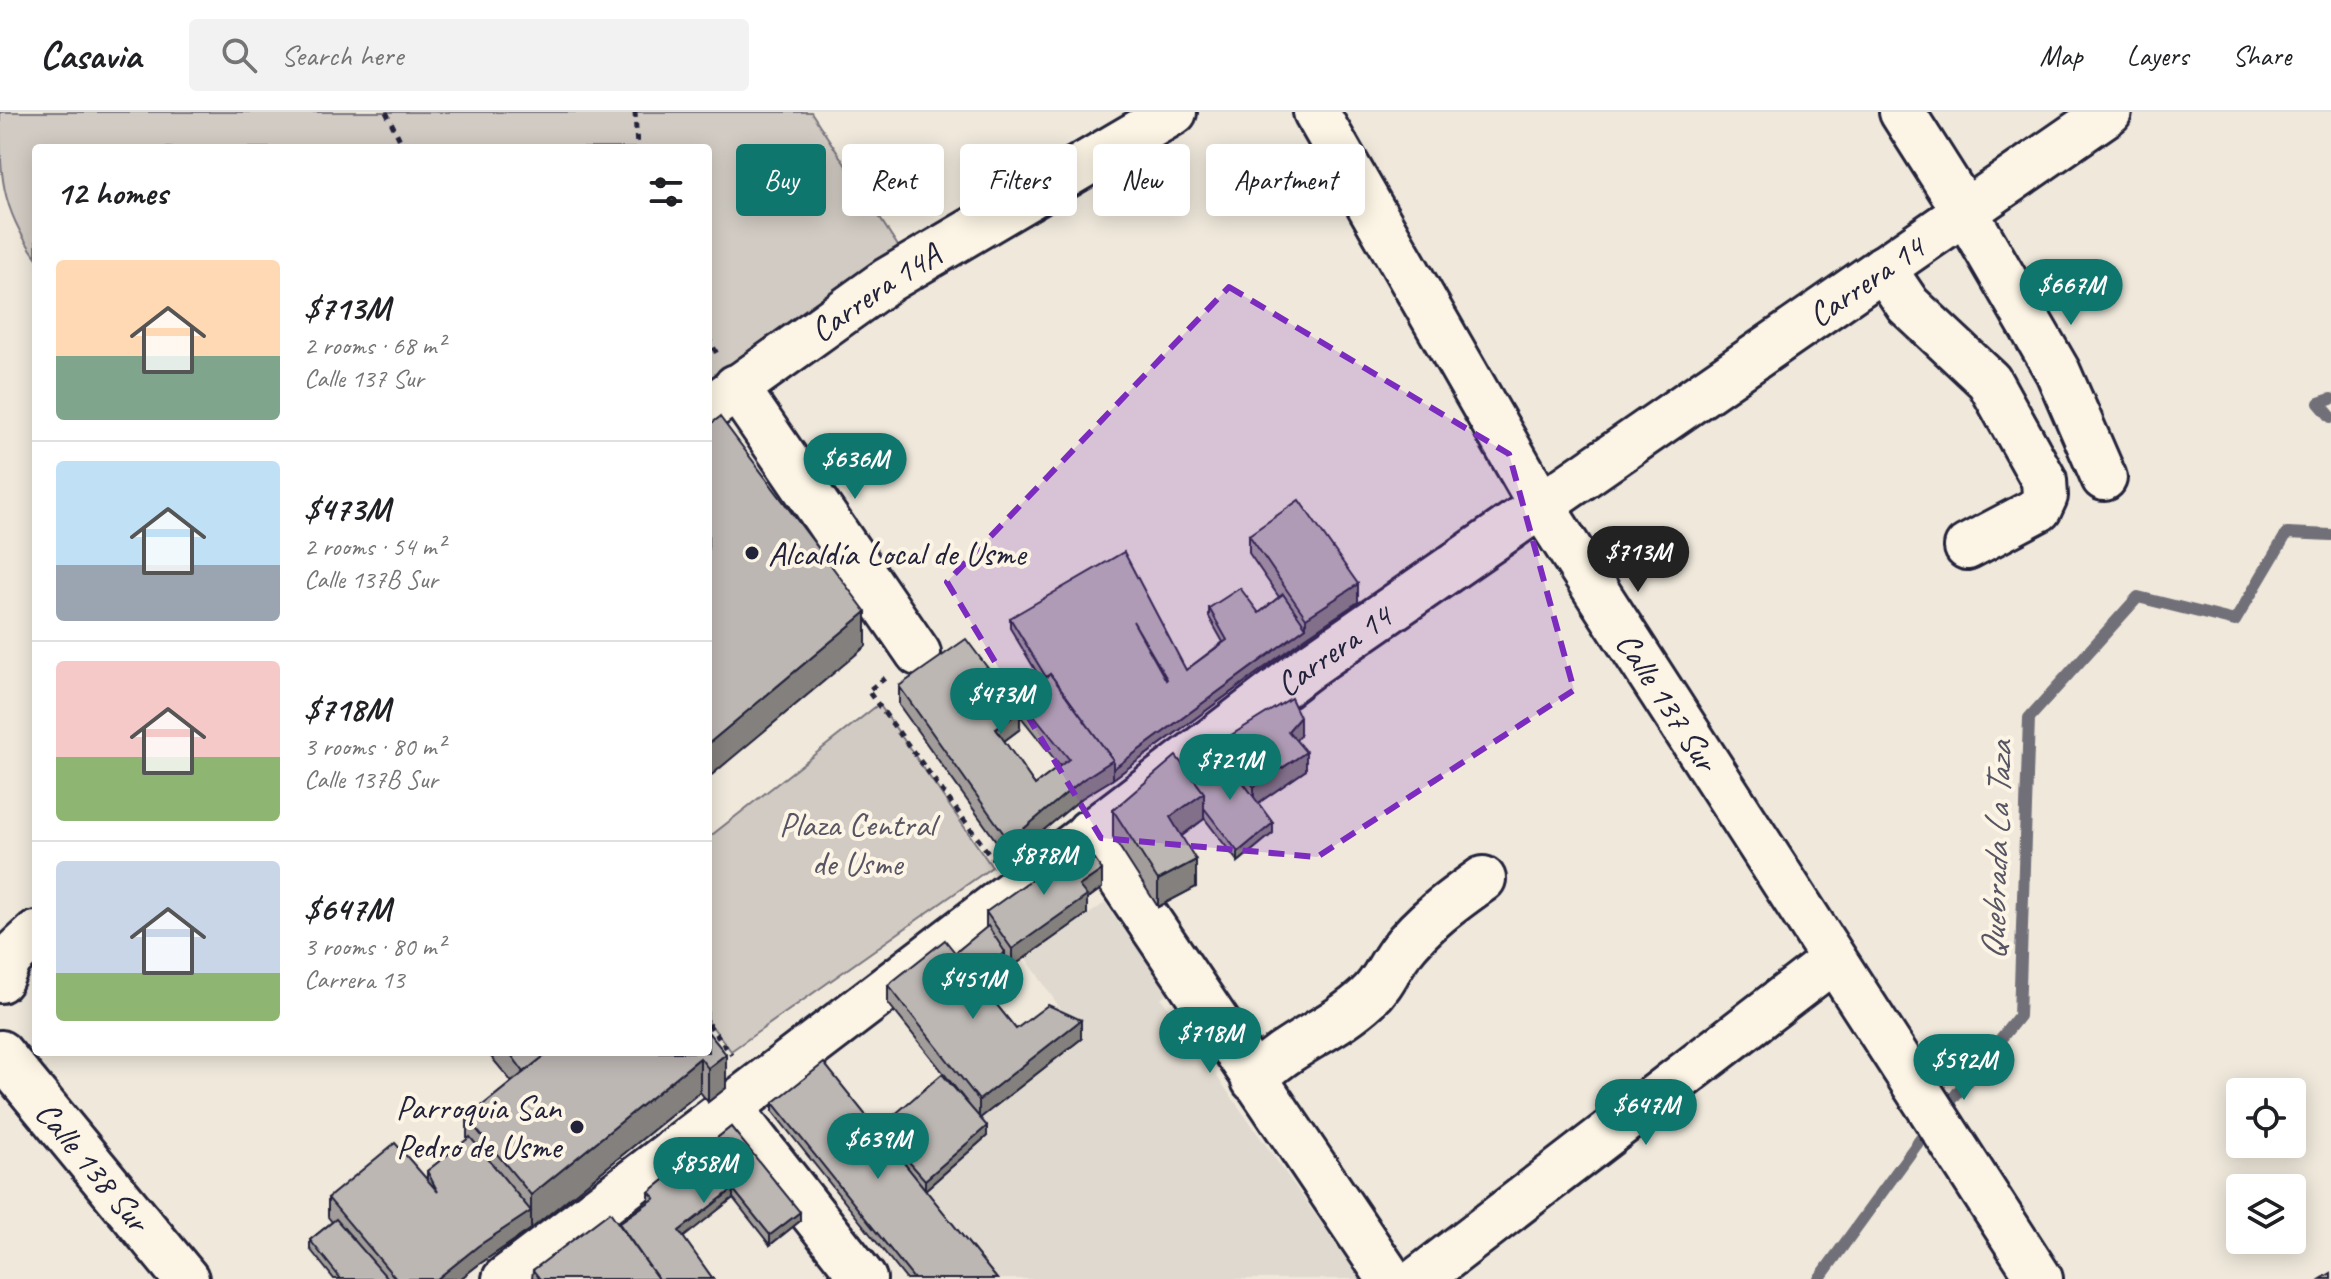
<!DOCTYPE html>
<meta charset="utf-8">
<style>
body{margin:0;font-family:Caveat,sans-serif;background:#f2f2f2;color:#202124;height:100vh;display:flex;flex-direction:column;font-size:30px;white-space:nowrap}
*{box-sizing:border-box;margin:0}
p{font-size:26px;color:#757577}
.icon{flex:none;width:44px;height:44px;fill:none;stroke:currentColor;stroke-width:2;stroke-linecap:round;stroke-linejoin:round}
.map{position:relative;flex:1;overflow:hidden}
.side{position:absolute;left:32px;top:32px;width:680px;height:912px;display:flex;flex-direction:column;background:#fff;border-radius:8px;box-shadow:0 4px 20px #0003}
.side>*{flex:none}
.banner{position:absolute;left:736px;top:32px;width:760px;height:72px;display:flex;gap:16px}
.fabs{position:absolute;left:2226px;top:966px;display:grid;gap:16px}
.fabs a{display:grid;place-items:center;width:80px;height:80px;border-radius:8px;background:#fff;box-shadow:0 4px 20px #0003;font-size:40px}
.price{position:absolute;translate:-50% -68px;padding:0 18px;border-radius:28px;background:#0f766e;color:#fff;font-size:26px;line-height:52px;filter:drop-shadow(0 2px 4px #0008)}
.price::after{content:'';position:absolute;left:50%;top:48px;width:24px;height:18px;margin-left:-12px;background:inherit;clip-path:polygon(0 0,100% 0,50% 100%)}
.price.active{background:#222;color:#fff}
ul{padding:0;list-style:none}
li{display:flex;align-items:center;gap:24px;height:200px;padding:0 24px}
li+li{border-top:2px solid #e0e0e0}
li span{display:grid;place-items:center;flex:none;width:224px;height:160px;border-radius:8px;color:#555}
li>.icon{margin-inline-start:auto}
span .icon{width:96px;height:96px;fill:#fffc;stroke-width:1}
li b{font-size:34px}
h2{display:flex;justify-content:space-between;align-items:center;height:96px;padding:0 24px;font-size:34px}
.pill{padding:0 28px;border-radius:8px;background:#fff;box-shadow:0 4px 20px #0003;font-size:28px;line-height:72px}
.pill.active{background:#0f766e;color:#fff}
header{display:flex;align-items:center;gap:48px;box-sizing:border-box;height:112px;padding:0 40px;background:#fff;border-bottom:2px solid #e0e0e0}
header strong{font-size:38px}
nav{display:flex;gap:44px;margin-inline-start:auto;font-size:28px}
.search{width:560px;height:72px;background:#f2f2f2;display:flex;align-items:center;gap:20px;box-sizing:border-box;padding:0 28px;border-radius:8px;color:#757577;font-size:30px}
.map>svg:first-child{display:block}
.built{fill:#e0d9cf}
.green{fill:#d1cbc3;stroke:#7a767f;stroke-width:2}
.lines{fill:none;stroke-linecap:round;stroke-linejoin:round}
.stream{stroke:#716f79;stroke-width:12}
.minor-casing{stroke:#22223b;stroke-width:50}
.path{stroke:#22223b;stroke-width:5;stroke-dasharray:6 6;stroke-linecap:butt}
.minor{stroke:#fcf5e5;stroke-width:44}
.wall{fill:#a29d9a;stroke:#22223b;stroke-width:2}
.shaded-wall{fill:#84807d;stroke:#22223b;stroke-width:2}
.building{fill:#bcb7b3;stroke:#22223b;stroke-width:2;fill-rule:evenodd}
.marked{fill:#7b2cbf;fill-opacity:0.2;stroke:#7b2cbf;stroke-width:6;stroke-dasharray:16 10;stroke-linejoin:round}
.poi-dot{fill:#22223b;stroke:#fcf5e5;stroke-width:3}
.labels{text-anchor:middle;stroke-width:8;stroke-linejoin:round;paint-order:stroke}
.street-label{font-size:34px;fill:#22223b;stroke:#fcf5e5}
.poi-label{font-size:34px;fill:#22223b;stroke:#fcf5e5;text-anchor:start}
.park-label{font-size:34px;fill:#575564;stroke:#fcf5e5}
.water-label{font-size:36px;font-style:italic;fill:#575564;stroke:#fcf5e5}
</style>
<header>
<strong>Casavia</strong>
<div class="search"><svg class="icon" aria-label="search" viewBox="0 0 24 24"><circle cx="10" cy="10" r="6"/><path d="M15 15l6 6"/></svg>Search here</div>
<nav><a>Map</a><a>Layers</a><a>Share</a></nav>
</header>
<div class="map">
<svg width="2331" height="1167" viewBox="0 0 2331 1167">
<rect width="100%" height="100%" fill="#efe8db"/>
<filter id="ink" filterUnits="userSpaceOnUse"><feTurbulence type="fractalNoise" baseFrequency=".0125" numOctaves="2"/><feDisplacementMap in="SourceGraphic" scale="16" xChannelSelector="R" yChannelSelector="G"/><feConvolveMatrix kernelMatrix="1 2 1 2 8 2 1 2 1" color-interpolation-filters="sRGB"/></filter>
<g filter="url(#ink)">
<path class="built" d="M 1105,791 L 1168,880 L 1161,886 L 1361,1167 L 990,1167 L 925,1078 L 987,1024 L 979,1007 L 1081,927 L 1026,846 Z"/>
<g class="green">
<path d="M 0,0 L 811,0 L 898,134 L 708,271 L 708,36 L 36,36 L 36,145 C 0,95 0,61 0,0 Z"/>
<path d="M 879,592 L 992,755 L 731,939 L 708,909 L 708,726 Z"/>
</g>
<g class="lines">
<g class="stream">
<path d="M 2331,287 L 2319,291 L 2331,305"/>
<path d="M 1942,1000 L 2019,904 L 2029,606 L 2138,485 L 2235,509 L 2287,421 L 2331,423"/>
<path d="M 1819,1167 L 1930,1014"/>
</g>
<defs>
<g id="minor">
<path id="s1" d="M 1316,0 L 1541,393 L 2040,1167"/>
<path d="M 1902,0 L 1966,101 L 2058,260 L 2104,366"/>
<path d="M 1883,156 L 1908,193 L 1989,269 L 2044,368 L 2045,384 L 2039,397 L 1967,435"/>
<path d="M 736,275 L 918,541"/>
<path id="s2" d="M 708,297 L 888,168 L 1174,0"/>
<path d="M 1089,720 L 1390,1167"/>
<path d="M 0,868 L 10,846 L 36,822"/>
<path id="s3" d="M 0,941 L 186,1167"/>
<path d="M 1254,968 C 1286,932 1333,918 1368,885 C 1383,872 1388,856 1400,840 C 1423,810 1452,789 1483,767"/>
<path d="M 729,995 L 864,1167"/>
<path id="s4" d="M 505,1167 L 1308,555 L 2109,0"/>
<path d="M 1419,1167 L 1832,849"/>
</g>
</defs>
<use href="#minor" class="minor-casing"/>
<g class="path">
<path d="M 386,0 L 404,36"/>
<path d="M 635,0 L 637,36"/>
<path d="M 708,225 L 717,242"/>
<path d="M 885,566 L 868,579 L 993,747"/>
<path d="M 708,912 L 732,943"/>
</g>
<use href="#minor" class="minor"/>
</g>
<g class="wall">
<path d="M 1249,423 L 1358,490 L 1306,525 L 1113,667 L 1082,686 L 1009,747 L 899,593 L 899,574 L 1020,617 L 1004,629 L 1035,673 L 1060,654 L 1021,605 L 1021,587 L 1042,569 L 1010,516 L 1010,506 L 1186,558 L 1223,530 L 1209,505 L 1209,496 L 1259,501 L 1279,485 L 1249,441 Z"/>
<path d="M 1300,623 L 1296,628 L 1306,658 L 1258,691 L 1273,721 L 1238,750 L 1204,706 L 1204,707 L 1182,724 L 1196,775 L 1158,795 L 1113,725 L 1113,698 L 1189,661 L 1220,639 L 1220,630 Z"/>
<path d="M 1102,776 L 1087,787 L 1087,802 L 1012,855 L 1005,846 L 1005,849 L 978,870 L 1016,917 L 1081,927 L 980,1006 L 987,1024 L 925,1078 L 997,1167 L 906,1167 L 773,1000 L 773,991 L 879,1020 L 879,1016 L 968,992 L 888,891 L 888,873 L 955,841 L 986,816 L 986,800 Z"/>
<path d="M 487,940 L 708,940 L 726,976 L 708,990 L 700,980 L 531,1117 L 478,1153 L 460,1167 L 334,1167 L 310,1137 L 310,1128 L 332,1110 L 328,1105 L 328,1086 L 427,1067 L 427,1059 L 467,1028 L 467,1006 L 512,970 Z"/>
<path d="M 731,1015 L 800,1109 L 770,1133 L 733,1086 L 683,1125 L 713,1167 L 532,1167 L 533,1158 L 619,1111 L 649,1090 L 649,1080 Z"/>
</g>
<g class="shaded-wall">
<path d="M 1358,472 L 1358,490 L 1306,525 L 1113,667 L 1113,657 L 1306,515 L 1306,506 Z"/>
<path d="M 866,500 L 866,534 L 708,666 L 708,632 Z"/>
<path d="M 1020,599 L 1020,617 L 996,635 L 996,617 Z"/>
<path d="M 1300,605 L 1300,623 L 1288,638 L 1288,619 Z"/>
<path d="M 1306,640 L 1306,658 L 1254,694 L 1254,675 Z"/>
<path d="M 1113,648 L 1113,667 L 1082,686 L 1009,747 L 1009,729 L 1082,668 Z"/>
<path d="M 1204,681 L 1204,707 L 1170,732 L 1170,705 Z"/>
<path d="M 1273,711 L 1273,721 L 1238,750 L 1238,740 Z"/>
<path d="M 1196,748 L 1196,775 L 1158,795 L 1158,768 Z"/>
<path d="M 1102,758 L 1102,776 L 1087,787 L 1087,802 L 1012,855 L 1012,837 L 1079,774 Z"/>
<path d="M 1005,840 L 1005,849 L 970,877 L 970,867 Z"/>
<path d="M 1081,908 L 1081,927 L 979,1007 L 979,988 Z"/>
<path d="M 726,942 L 726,976 L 708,990 L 708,956 Z"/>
<path d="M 700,946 L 700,980 L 531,1117 L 531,1083 Z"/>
<path d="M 987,1014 L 987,1024 L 925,1078 L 925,1068 Z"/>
<path d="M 733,1077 L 733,1086 L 679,1129 L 679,1119 Z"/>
<path d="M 531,1099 L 531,1117 L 478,1153 L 460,1167 L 437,1167 L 478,1134 Z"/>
<path d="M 800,1100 L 800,1109 L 770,1133 L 770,1123 Z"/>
</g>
<g class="building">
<path d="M 720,305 L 866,500 L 708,632 L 708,314 Z"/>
<path d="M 1299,388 L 1358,472 L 1306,506 L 1249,423 Z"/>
<path d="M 1124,440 L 1186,558 L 1227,528 L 1209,496 L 1240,476 L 1259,501 L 1283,482 L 1306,515 L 1113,657 L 1113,648 L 1050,562 L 1046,565 L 1010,506 ZM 1133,509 L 1167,567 L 1166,568 Z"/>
<path d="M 966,527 L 1020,599 L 996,617 L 1035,673 L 1069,647 L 1021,587 L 1050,562 L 1113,648 L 1082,668 L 1009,729 L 899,574 Z"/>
<path d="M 1291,586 L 1300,605 L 1288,619 L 1306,640 L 1254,675 L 1220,630 Z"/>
<path d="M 1220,639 L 1273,711 L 1238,740 L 1204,696 L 1204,681 L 1189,661 Z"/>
<path d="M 1176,644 L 1204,681 L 1170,705 L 1196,748 L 1158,768 L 1113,698 Z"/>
<path d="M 1083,731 L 1102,758 L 1079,774 L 1087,784 L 1012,837 L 986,800 Z"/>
<path d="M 988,814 L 1005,840 L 974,865 L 955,841 Z"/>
<path d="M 945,828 L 1016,917 L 1048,893 L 1081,908 L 979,988 L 888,873 Z"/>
<path d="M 708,920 L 726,942 L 708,956 L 700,946 L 531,1083 L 467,1006 L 549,940 L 708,940 Z"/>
<path d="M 509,940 L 549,940 L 524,960 Z"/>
<path d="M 824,951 L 997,1167 L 914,1167 L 773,991 Z"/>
<path d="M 942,962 L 987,1014 L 925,1068 L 879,1016 Z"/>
<path d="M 731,1015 L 800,1100 L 770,1123 L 733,1077 L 679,1119 L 713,1167 L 658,1167 L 619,1111 L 655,1086 L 649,1080 Z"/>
<path d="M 470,1025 L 531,1099 L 478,1134 L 437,1167 L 396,1167 L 328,1086 L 395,1031 L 438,1080 L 427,1059 Z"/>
<path d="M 610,1100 L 658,1167 L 540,1167 L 533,1158 Z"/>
<path d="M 336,1107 L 388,1167 L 341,1167 L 310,1128 Z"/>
<path d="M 2331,1161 L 2331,1167 L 2321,1167 Z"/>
</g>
</g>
<path class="marked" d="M 1229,175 L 1509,342 L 1574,578 L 1317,745 L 1101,726 L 947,470 Z"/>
<g class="poi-dot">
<circle cx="752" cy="441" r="8"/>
<circle cx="577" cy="1015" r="8"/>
</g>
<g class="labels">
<g class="street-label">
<text dy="12" stroke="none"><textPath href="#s4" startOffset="1688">Carrera 14</textPath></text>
<text dy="12" stroke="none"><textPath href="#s2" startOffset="204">Carrera 14A</textPath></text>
<text dy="12" stroke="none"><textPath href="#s4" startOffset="1040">Carrera 14</textPath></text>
<text dy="12" stroke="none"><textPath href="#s1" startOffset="686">Calle 137 Sur</textPath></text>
<text dy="12" stroke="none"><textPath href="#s3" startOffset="146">Calle 138 Sur</textPath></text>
</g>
<g class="poi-label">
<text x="768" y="453">Alcaldía Local de Usme</text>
<text x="561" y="1007" text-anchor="end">Parroquia San<tspan x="561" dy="39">Pedro de Usme</tspan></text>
</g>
<g class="park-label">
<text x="857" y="724">Plaza Central<tspan x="857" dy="39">de Usme</tspan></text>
</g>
<g class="water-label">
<text transform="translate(1995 739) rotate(-88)" y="13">Quebrada La Taza</text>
</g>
</g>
</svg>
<div class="fabs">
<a><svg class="icon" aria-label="locate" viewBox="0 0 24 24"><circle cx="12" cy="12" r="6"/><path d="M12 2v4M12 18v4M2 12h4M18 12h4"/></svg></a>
<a><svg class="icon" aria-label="layers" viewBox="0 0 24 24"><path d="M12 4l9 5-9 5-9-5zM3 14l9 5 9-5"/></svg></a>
</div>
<b class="price" style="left:2071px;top:215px">$667M</b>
<b class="price" style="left:855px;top:389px">$636M</b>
<b class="price active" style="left:1638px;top:482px">$713M</b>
<b class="price" style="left:1001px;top:624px">$473M</b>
<b class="price" style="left:1230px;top:690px">$721M</b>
<b class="price" style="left:1044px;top:785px">$878M</b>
<b class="price" style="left:973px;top:909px">$451M</b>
<b class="price" style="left:1210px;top:963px">$718M</b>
<b class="price" style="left:1964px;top:990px">$592M</b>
<b class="price" style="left:1646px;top:1035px">$647M</b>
<b class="price" style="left:878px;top:1069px">$639M</b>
<b class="price" style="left:704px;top:1093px">$858M</b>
<div class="banner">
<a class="pill active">Buy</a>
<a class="pill">Rent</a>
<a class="pill">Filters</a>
<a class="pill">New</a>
<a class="pill">Apartment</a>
</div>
<section class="side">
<h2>12 homes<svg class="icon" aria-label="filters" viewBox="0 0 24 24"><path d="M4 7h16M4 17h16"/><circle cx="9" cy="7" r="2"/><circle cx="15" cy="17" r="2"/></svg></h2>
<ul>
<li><span style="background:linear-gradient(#ffd9b3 60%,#7fa58c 0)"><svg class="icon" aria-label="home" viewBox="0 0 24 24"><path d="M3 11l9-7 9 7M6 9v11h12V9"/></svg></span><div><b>$713M</b><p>2 rooms · 68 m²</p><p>Calle 137 Sur</p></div></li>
<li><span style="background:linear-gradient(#bfe0f5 65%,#9aa5b1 0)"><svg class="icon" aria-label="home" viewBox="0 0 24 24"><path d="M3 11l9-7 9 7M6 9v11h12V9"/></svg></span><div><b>$473M</b><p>2 rooms · 54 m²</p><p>Calle 137B Sur</p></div></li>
<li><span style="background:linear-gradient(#f6c9c9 60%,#8fb573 0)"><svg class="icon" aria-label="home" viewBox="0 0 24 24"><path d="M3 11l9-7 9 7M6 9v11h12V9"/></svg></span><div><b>$718M</b><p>3 rooms · 80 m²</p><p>Calle 137B Sur</p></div></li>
<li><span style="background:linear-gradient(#c9d6e8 70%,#8fb573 0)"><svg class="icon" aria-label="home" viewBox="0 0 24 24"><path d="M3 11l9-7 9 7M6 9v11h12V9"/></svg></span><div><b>$647M</b><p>3 rooms · 80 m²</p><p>Carrera 13</p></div></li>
</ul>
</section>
</div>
